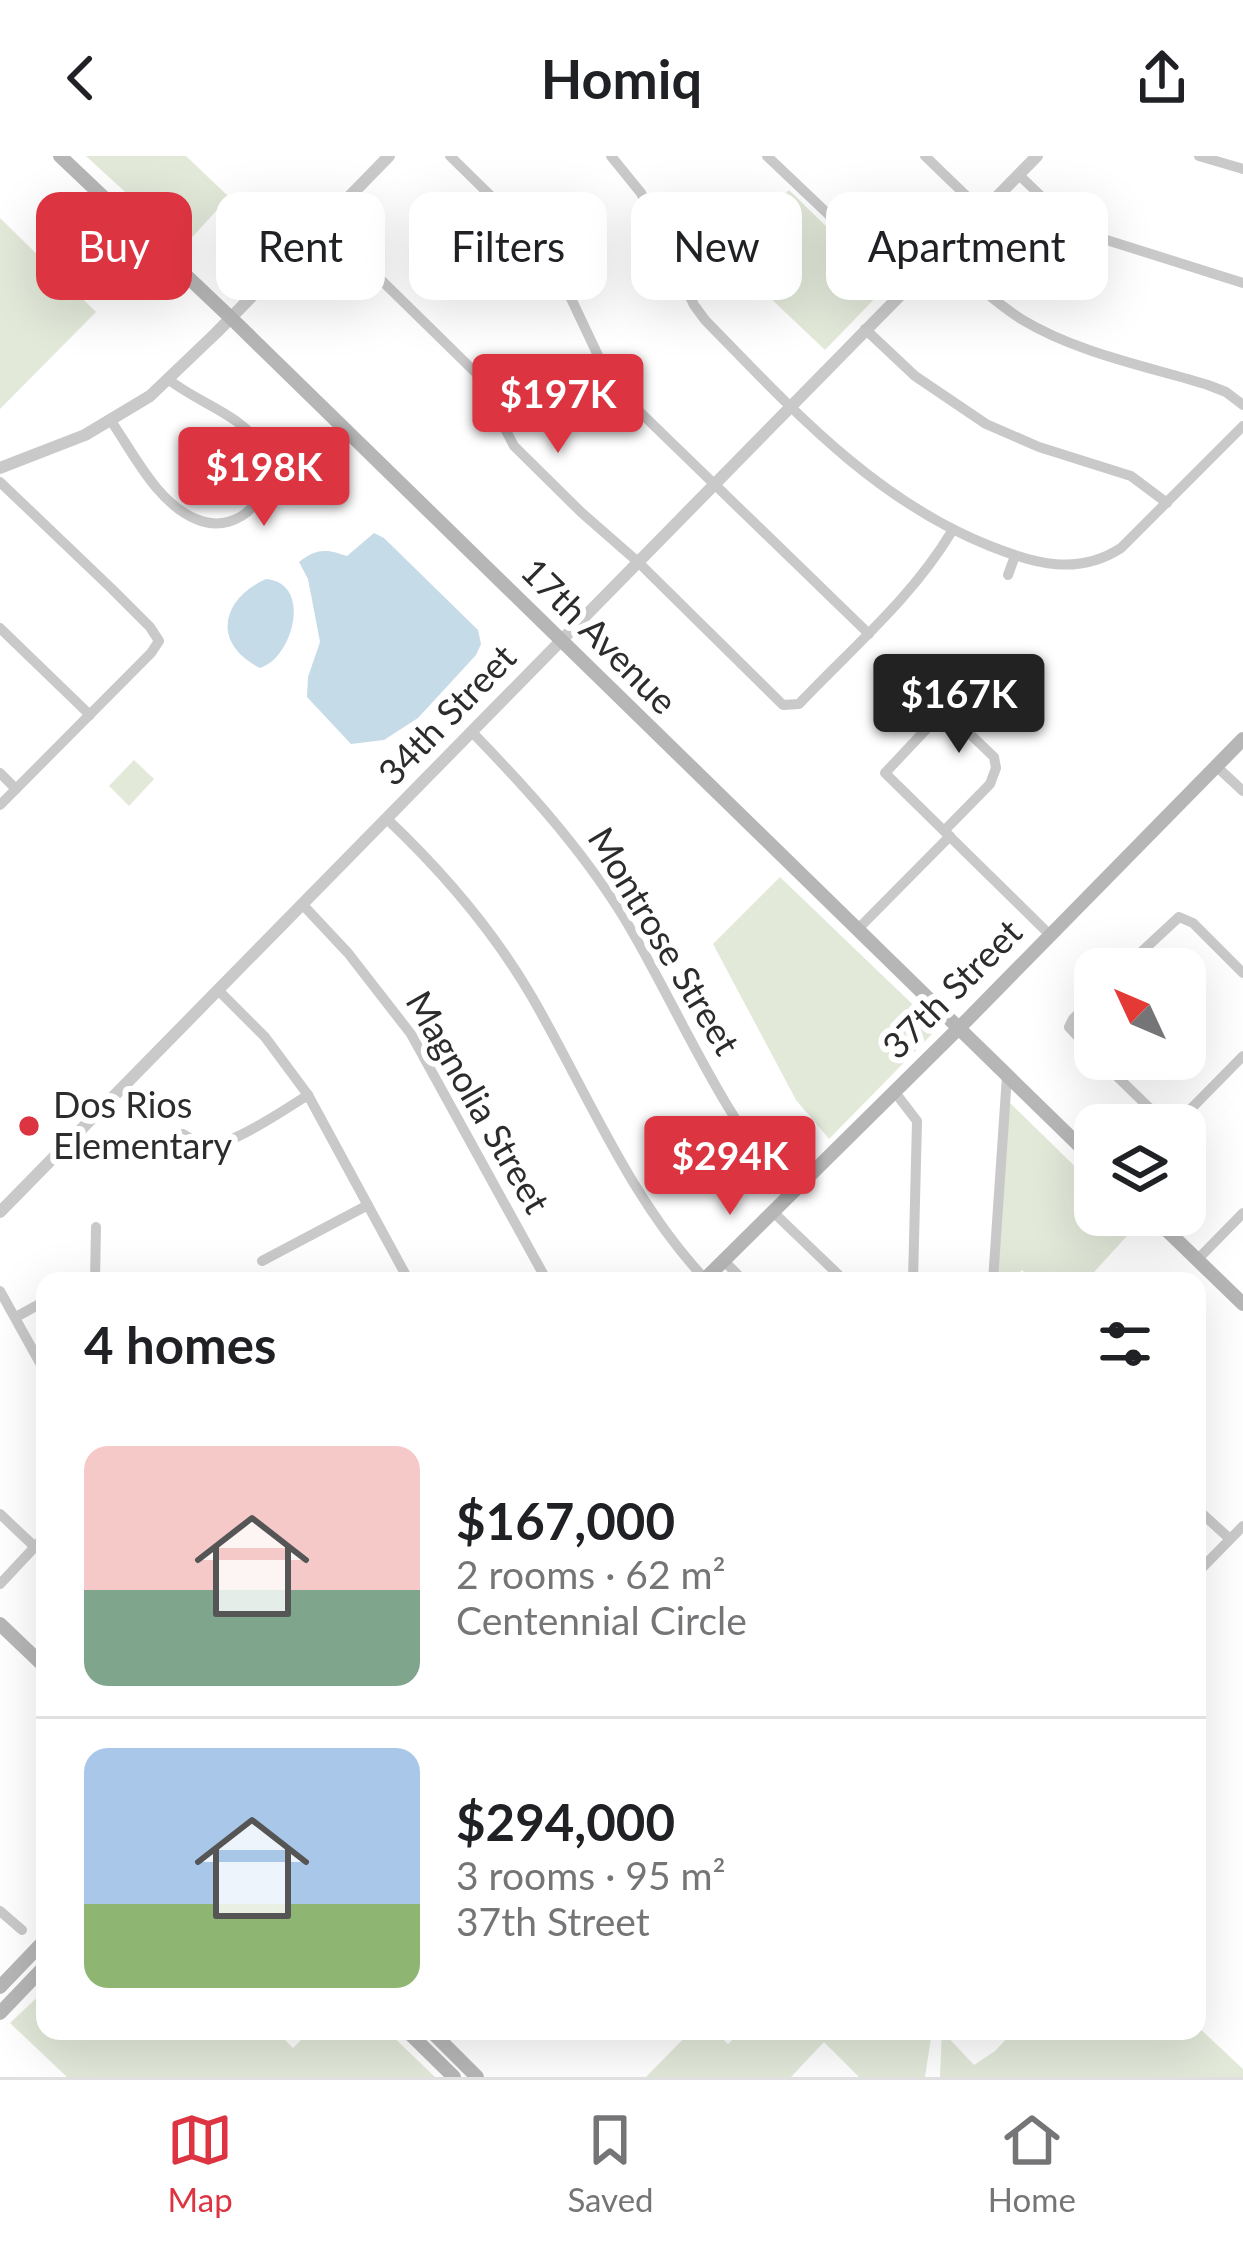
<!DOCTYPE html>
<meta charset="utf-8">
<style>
body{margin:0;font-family:Lato,sans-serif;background:#f2f2f2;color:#202124;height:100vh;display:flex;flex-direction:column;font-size:45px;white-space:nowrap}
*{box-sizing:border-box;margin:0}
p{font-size:39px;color:#757577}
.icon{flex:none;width:66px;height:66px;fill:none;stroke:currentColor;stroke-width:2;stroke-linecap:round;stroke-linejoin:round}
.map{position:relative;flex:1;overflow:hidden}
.details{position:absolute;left:36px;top:1116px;width:1170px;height:768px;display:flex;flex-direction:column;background:#fff;border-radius:24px;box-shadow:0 12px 48px #0002}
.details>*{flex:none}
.hud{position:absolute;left:36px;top:36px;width:1173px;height:108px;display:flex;gap:24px}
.needle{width:78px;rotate:314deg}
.controls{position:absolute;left:1074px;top:792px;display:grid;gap:24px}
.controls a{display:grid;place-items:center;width:132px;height:132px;border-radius:24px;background:#fff;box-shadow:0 12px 48px #0002;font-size:60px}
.price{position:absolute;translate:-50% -102px;padding:0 27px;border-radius:12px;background:#dc3441;color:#fff;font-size:39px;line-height:78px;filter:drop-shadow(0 3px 6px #0008)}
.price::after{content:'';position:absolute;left:50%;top:72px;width:36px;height:27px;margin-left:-18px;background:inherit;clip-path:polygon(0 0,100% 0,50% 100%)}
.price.on{background:#222;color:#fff}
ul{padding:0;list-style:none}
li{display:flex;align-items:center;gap:36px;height:300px;padding:0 48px}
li+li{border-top:3px solid #e0e0e0}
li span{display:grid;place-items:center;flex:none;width:336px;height:240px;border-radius:24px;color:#555}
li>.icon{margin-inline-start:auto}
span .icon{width:144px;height:144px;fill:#fffc;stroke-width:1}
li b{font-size:51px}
h2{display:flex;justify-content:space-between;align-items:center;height:144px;padding:0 48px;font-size:51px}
.tag{padding:0 42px;border-radius:24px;background:#fff;box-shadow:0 12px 48px #0002;font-size:42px;line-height:108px}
.tag.on{background:#dc3441;color:#fff}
header{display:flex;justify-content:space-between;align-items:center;height:156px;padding:0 48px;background:#fff;font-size:54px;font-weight:700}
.tab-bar{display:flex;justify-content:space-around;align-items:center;height:168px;border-top:3px solid #e0e0e0;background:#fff;font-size:33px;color:#757577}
.tab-bar a{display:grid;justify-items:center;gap:6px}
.tab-bar .on{color:#dc3441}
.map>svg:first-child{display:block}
.green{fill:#e2e9d9}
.water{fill:#c6dbe8}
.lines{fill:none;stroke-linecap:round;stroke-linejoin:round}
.minor{stroke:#c9c9c9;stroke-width:10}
.tertiary{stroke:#c9c9c9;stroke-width:12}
.secondary{stroke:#b6b6b6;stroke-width:14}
.poi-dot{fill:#dc3441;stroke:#fff;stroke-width:4.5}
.labels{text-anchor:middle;stroke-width:12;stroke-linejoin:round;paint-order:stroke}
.street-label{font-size:36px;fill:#2c2c2c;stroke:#fff}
.poi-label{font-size:36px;fill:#2c2c2c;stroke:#fff;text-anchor:start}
</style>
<header><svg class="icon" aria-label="back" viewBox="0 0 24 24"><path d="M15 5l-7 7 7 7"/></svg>Homiq<svg class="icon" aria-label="share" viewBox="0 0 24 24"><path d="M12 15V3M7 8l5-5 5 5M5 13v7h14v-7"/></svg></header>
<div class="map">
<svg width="1243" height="1921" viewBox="0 0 1243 1921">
<rect width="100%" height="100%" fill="#fff"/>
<g class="green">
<path d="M 86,0 L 186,0 L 229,41 L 184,90 Z"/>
<path d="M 789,34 L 883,126 L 885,132 L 825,194 L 765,137 L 737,88 Z"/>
<path d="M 0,62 L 96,156 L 0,253 Z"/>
<path d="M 134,604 L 154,623 L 129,650 L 109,630 Z"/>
<path d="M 780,721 L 932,867 L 934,876 L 829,983 L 796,944 L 713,788 Z"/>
<path d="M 1009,946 L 1095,1030 L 1095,1059 L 1125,1059 L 1136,1070 L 1086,1125 L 1034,1125 L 1022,1114 L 1011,1125 L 997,1125 Z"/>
<path d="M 45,1834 L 45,1875 L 276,1875 L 293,1892 L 310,1875 L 387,1875 L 435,1921 L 67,1921 L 10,1867 Z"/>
<path d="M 1197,1870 L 1243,1913 L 1243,1921 L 940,1921 L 942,1875 L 974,1909 L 995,1895 L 1014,1875 L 1115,1875 L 1123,1883 L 1131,1875 L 1197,1875 Z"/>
<path d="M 691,1875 L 714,1875 L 728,1888 L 741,1875 L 932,1875 L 925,1921 L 859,1921 L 824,1886 L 791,1921 L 646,1921 Z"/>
</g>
<g class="water">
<path d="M 374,377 L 384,382 L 478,474 L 481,488 L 476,499 L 418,562 L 384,584 L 351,588 L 307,541 L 308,521 L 320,486 L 308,423 L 299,406 C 317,392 326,393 347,400 Z"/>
<path d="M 266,423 C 313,427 293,502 260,512 C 212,488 220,444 266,423 Z"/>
</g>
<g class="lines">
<g class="minor">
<path d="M 450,0 L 550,98 L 612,229 L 869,478"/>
<path d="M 611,0 L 641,37 L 694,149 L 705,164 C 791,252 874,344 990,390 C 1035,408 1078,420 1121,392 L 1243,270"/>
<path d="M 767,0 L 906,132"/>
<path d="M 925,0 L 982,55"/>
<path d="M 1199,0 L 1243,13"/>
<path d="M 1019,19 L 1065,63 L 1094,80 L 1243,127"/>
<path d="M 323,67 L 476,217 L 514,290 L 582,357 L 638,406 L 783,549 L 799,548 C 852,492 912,442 952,375"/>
<path d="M 941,96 C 967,120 992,144 1021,163 C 1077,197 1146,210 1208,229 L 1226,236 L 1243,249"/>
<path d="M 865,173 L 915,220 L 986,268 L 1039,291 L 1131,320 L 1167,347"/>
<path d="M 111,265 C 134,298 157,347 196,363 C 242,383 285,330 259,288 C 240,258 196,246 168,223"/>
<path d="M 0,326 L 112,433 L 150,471 L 159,485 L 151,497 L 0,649"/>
<path d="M 1008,419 L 1015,400"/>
<path d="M 0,472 L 90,559"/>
<path d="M 472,576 C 532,638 590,702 633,777 C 683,864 723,961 790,1037"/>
<path d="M 1216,610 L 1243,635"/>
<path d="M 0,617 L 16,633"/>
<path d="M 387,663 C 443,716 493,774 532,841 C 587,936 629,1042 705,1123"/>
<path d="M 944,675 L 990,628 L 996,612 L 994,601 L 953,562 L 943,560 L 934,565 L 885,617 L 1049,778"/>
<path d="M 303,749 L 348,797 L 411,878 L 547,1125"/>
<path d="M 857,774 L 950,680"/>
<path d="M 1123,813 L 1179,761 L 1193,767 L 1243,817"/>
<path d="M 218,834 L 265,881 L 308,939 L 409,1125"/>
<path d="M 1095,841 L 1073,863 L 1069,871 L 1095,899"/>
<path d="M 1099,903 L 1167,969"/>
<path d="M 894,935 L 917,965 L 913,1125"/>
<path d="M 1175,969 L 1243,900"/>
<path d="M 183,978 C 192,983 200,991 210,990 C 235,987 286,953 308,939"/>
<path d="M 772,1055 L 845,1125"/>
<path d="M 723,1104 L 744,1125"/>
<path d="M 1197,1104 L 1243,1057"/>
<path d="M 262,1105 L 368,1049"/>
<path d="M 95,1125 L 96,1071"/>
<path d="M 993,1125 L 1007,920"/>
<path d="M 0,1135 L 45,1216"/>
<path d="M 16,1161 L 45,1145"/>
<path d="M 1197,1353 L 1230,1383"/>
<path d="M 0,1358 L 35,1391"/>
<path d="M 1197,1417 L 1243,1370"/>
<path d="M 0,1428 L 45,1380"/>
<path d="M 0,1755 L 22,1774"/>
</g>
<g class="tertiary">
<path d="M 0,312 L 85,279 L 150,240 L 216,177 L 389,0"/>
<path d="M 0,1056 L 1037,0"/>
</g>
<g class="secondary">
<path d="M 60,0 L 231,162 L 1095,1005"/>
<path d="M 1151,1059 L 1243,1148"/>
<path d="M 703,1125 L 968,863 L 1243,583"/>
<path d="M 0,1468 L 45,1511"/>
<path d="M 0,1831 L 45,1784"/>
<path d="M 0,1857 L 45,1810"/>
<path d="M 407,1875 L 454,1921"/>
<path d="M 431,1875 L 477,1921"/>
</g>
</g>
<circle class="poi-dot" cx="29" cy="970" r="12"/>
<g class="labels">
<g class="street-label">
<text transform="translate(599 480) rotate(45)" y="13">17th Avenue</text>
<text transform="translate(447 559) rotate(-46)" y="13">34th Street</text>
<text transform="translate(664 785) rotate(59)" y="13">Montrose Street</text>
<text transform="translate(952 833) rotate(-45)" y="13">37th Street</text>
<text transform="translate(478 946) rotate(60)" y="13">Magnolia Street</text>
</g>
<g class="poi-label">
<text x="53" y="962">Dos Rios<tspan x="53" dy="41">Elementary</tspan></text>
</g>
</g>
</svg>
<div class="controls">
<a><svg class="needle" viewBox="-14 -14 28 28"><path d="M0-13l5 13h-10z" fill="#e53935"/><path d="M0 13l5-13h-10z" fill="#757577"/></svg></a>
<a><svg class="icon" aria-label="layers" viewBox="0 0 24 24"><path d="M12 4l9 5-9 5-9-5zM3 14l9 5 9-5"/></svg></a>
</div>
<b class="price" style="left:558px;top:300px">$197K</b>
<b class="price" style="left:264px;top:373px">$198K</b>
<b class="price on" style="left:959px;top:600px">$167K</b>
<b class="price" style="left:730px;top:1062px">$294K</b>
<div class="hud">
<a class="tag on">Buy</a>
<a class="tag">Rent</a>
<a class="tag">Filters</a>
<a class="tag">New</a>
<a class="tag">Apartment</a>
</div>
<section class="details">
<h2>4 homes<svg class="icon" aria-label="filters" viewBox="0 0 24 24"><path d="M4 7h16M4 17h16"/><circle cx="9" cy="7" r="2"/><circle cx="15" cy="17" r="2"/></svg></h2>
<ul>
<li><span style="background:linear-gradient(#f6c9c9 60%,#7fa58c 0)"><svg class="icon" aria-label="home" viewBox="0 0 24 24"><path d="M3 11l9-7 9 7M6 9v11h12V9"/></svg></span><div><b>$167,000</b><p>2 rooms · 62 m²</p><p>Centennial Circle</p></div></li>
<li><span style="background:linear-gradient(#a9c7e8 65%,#8fb573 0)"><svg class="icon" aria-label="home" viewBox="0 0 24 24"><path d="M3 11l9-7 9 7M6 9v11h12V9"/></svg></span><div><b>$294,000</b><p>3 rooms · 95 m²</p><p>37th Street</p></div></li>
</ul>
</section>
</div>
<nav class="tab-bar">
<a class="on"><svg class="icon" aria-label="map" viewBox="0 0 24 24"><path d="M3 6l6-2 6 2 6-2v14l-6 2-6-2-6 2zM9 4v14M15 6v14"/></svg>Map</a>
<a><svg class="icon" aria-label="saved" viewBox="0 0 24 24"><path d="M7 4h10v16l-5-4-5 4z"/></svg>Saved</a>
<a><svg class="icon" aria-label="home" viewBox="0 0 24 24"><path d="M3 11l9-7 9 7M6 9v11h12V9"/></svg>Home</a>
</nav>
